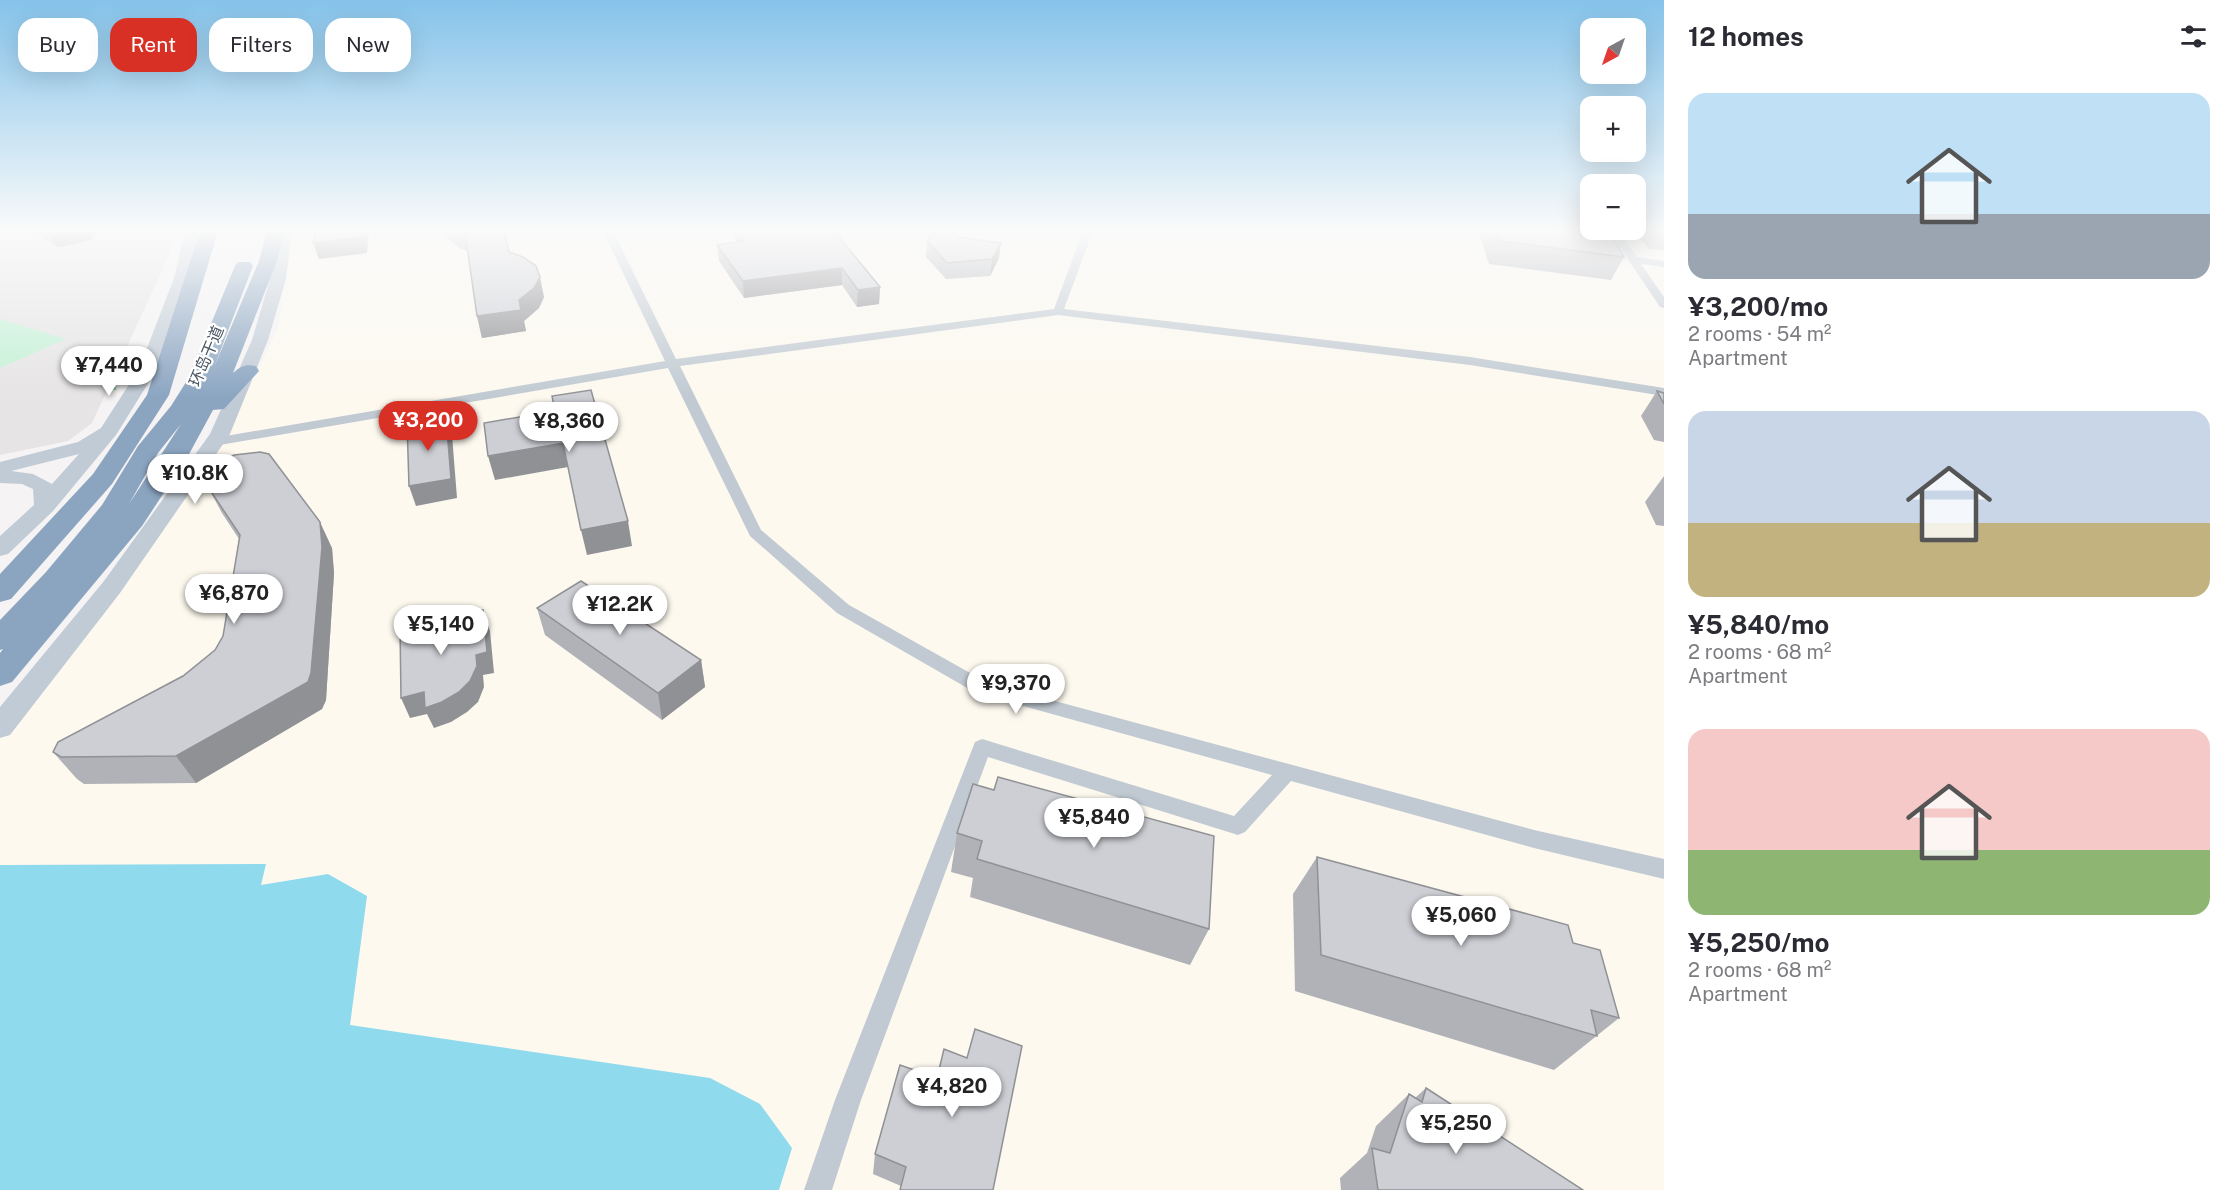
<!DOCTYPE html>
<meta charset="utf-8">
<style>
body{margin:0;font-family:"Public Sans","Noto Sans SC",sans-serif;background:#f7f7f7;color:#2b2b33;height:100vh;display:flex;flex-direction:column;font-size:22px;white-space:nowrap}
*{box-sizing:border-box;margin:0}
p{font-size:20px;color:#7c7c81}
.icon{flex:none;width:33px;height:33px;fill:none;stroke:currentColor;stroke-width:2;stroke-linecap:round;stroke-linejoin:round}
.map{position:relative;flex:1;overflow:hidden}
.sheet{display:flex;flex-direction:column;background:#fff;width:570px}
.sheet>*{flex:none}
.hud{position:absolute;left:18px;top:18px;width:570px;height:54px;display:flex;gap:12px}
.needle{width:39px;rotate:220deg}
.buttons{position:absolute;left:1580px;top:18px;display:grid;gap:12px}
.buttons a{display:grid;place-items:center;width:66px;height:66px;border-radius:12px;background:#fff;box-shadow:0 6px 24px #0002;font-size:30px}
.price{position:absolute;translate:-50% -51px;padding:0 14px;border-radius:21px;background:#fff;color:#222;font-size:20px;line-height:39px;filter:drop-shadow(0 2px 3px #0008)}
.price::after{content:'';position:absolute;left:50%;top:36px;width:18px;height:14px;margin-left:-9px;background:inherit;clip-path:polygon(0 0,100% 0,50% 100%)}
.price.selected{background:#d93025;color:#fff}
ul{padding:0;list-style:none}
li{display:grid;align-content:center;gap:12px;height:318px;padding:0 24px}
li span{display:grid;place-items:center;height:186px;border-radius:18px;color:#555}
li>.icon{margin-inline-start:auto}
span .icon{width:108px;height:108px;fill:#fffc;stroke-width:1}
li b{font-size:26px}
h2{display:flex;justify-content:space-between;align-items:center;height:72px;padding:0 24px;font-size:26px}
.chip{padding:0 21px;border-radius:18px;background:#fff;box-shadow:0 6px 24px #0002;font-size:21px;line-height:54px}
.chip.selected{background:#d93025;color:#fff}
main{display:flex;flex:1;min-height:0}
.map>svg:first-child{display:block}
.commercial{fill:#fdf9ef}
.education{fill:#e6e4e5}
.green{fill:#c3f1d5}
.water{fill:#90daee}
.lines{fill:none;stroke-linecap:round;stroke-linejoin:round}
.path-far1{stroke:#7ad0a6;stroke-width:2;stroke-dasharray:3 2;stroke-linecap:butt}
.path{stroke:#7ad0a6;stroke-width:3;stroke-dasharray:4 2;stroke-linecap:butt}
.street{fill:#c1cad2;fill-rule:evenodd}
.secondary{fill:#c1cbd6;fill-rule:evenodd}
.highway{fill:#8ba5c1;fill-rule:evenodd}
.wall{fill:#b0b2b7}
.shaded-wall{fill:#909195}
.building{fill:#cdcfd5;stroke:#909195;stroke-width:1.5}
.labels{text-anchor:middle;stroke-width:4.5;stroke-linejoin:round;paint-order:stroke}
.street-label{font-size:16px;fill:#4a5661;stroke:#fff}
</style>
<main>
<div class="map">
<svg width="1664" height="1190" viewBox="0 0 1664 1190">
<rect width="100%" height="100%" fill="#f5f3f3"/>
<path class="commercial" d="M 290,231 L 1664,231 L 1664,1190 L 0,1190 L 0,733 L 228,434 L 279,325 Z"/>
<path class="education" d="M 0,231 L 180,231 L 92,423 L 68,441 L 0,455 Z"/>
<path class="green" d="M 0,319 L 66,339 L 0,368 Z"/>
<path class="water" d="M 266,864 L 261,885 L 328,874 L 367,896 L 350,1025 L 710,1078 L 760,1104 L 792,1148 L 779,1190 L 0,1190 L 0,865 Z"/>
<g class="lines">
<path class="path-far1" d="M 111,384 L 115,376"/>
<path class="path" d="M 112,382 L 108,389 L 116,388"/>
<g class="street">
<path d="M 603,231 L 613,231 L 676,359 L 1054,309 L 1083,231 L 1093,231 L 1064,309 L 1470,357 L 1664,388 L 1664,396 L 1470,365 L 1058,315 L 680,366 L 761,530 L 849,605 L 988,683 L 1534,830 L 1664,859 L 1664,879 L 1534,848 L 1291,781 L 1245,832 L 1238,835 L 988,757 L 861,1100 L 832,1190 L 804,1190 L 835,1100 L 975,742 L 982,739 L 1234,816 L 1272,775 L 976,693 L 837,613 L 750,536 L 668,368 L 214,446 L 207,442 L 214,438 L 665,361 Z"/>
<path d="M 1609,231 L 1619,231 L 1637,257 L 1664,261 L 1664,267 L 1641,264 L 1664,297 L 1664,308 L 1660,307 Z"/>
</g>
<g class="secondary">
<path d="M 185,231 L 199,231 L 190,278 L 157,369 L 116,435 L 53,511 L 8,554 L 0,556 L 0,536 L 34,505 L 33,489 L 22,484 L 0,483 L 0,462 L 78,442 L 101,428 L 139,369 L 174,278 ZM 79,454 L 52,484 L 33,474 L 11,471 Z"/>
<path d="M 278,231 L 292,231 L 286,279 L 268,340 L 230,434 L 120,593 L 10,735 L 0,738 L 0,707 L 104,581 L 210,434 L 252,340 L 270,279 Z"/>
</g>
<g class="highway">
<path d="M 200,231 L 218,231 L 169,395 L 112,484 L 11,599 L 0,602 L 0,574 L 93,474 L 147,395 Z"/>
<path d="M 267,231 L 285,231 L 277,261 L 233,373 C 241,366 245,364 256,366 L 259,371 L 224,409 L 213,410 L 188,456 L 142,526 L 12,682 L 0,686 L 0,653 L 3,649 L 0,650 L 0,620 L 46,572 L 102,505 L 138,446 L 171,406 L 188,379 L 235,266 L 238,262 L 250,262 L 253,266 L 214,367 L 259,261 ZM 181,424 L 129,504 L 158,453 Z"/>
</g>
</g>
<g class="wall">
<path d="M 34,231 L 97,231 L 92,239 L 76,244 L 57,247 Z"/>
<path d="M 444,231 L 504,231 L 509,253 L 544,297 L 539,308 L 524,321 L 526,331 L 482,338 L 477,316 L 467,251 L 461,249 L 449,240 Z"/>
<path d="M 731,231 L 834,231 L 880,287 L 879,304 L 857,307 L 842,285 L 744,298 L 719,261 L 717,245 L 737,242 Z"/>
<path d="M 1480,231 L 1609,231 L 1624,257 L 1611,280 L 1489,264 L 1479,233 Z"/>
<path d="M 1635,231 L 1664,231 L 1664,250 L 1649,249 Z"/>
<path d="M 958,237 L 999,258 L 990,276 L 946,279 L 926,257 L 927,241 Z"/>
<path d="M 1657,391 L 1664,393 L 1664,442 L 1654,440 L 1641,416 Z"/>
<path d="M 1664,476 L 1664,526 L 1656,525 L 1645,502 Z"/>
<path d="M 208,487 L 332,548 L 334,573 L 326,700 L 322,709 L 196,783 L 84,784 L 77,779 L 53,752 L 183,676 L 215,650 L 223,636 L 239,539 L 222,513 Z"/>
<path d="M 537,608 L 701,660 L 705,687 L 662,720 L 545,635 Z"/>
<path d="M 973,784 L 1209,929 L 1190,965 L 970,897 L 973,878 L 951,872 L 957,833 Z"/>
<path d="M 1317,857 L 1573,943 L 1619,1018 L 1554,1070 L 1295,991 L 1293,894 Z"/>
<path d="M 1426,1088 L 1583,1190 L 1341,1190 L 1340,1178 L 1367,1153 L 1376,1126 L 1409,1094 L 1415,1098 Z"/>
<path d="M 875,1154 L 993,1190 L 901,1186 L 873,1174 Z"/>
</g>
<g class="shaded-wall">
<path d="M 48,231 L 97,231 L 92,239 L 76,244 L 57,247 Z"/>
<path d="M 362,231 L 369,231 L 367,253 L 319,259 L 313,243 Z"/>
<path d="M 403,231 L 421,231 L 404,233 Z"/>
<path d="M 901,231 L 920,231 L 901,233 Z"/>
<path d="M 1001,243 L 999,258 L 990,276 L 992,259 Z"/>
<path d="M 842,268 L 842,285 L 744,298 L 743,281 Z"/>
<path d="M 540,277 L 544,297 L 539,308 L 524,321 L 526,331 L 482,338 L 477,316 Z"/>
<path d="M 880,287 L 879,304 L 857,307 L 858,290 Z"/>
<path d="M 446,417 L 452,435 L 457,498 L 416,506 L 409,486 Z"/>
<path d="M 563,443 L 568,467 L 495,480 L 488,456 Z"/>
<path d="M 628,521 L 632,546 L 587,555 L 581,530 Z"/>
<path d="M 320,522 L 332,548 L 334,573 L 326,700 L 322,709 L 196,783 L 176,756 Z"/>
<path d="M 483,610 L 490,631 L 494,673 L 483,675 L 484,687 L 478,702 L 467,712 L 451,722 L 434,728 L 427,714 L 410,718 L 401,698 L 424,692 L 476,655 Z"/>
<path d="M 701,660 L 705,687 L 662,720 L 658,693 Z"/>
</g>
<g class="building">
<path d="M 315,231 L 362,231 L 362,237 L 313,243 Z"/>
<path d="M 460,231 L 504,231 L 509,252 L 523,257 L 536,266 L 540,277 L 534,288 L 519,300 L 521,310 L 477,316 L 465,232 Z"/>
<path d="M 738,231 L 834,231 L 880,287 L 858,290 L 842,268 L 743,281 L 717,245 L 744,241 Z"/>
<path d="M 935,231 L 951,231 L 958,237 L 1001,243 L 992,259 L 947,263 L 927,241 Z"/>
<path d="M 1496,231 L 1609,231 L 1624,257 L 1500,241 Z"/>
<path d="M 591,390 L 628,521 L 581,530 L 563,443 L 488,456 L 484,423 L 555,411 L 552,396 Z"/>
<path d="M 1657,391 L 1664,393 L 1664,404 Z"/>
<path d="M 446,417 L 451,479 L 409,486 L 407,423 Z"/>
<path d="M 260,452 L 269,454 L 320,522 L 322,547 L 311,673 L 308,682 L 176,756 L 61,757 L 53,752 L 58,742 L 183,676 L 215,650 L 223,636 L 240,535 L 208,487 L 208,482 L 225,460 L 234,455 Z"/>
<path d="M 581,581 L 701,660 L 658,693 L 537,608 Z"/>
<path d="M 483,610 L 487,652 L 476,655 L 477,666 L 470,681 L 459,692 L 442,702 L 425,708 L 424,692 L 401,698 L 400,628 Z"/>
<path d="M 998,777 L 1214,836 L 1209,929 L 977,859 L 982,841 L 957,833 L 973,784 L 994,790 Z"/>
<path d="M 1317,857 L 1568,925 L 1573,943 L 1600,950 L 1619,1018 L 1591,1010 L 1597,1036 L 1321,955 Z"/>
<path d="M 975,1029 L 1022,1046 L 993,1190 L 900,1190 L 906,1167 L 875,1154 L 900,1065 L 937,1078 L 944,1049 L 967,1058 Z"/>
<path d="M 1426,1088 L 1583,1190 L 1378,1190 L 1372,1148 L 1390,1153 L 1409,1094 L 1422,1102 Z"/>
</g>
<linearGradient id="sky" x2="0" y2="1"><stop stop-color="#85c3ea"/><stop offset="0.58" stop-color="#fafafa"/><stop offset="1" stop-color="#fafafa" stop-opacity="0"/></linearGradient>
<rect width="1664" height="397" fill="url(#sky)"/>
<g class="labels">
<g class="street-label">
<text transform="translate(206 356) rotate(-67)" y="6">环岛干道</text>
</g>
</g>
</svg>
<div class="buttons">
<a><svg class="needle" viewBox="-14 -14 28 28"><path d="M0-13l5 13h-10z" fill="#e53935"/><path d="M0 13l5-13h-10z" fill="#7c7c81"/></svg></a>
<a>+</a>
<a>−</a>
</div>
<b class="price" style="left:109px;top:397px">¥7,440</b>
<b class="price selected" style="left:428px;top:452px">¥3,200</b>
<b class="price" style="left:569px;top:453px">¥8,360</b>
<b class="price" style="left:195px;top:505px">¥10.8K</b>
<b class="price" style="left:234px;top:625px">¥6,870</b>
<b class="price" style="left:620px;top:636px">¥12.2K</b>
<b class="price" style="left:441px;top:656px">¥5,140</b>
<b class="price" style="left:1016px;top:715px">¥9,370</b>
<b class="price" style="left:1094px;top:849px">¥5,840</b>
<b class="price" style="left:1461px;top:947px">¥5,060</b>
<b class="price" style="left:952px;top:1118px">¥4,820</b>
<b class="price" style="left:1456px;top:1155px">¥5,250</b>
<div class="hud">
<a class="chip">Buy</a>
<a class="chip selected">Rent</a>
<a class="chip">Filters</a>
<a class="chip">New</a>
</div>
</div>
<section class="sheet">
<h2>12 homes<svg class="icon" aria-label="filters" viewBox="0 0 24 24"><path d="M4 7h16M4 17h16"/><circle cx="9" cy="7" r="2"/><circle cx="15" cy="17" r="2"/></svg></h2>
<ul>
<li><span style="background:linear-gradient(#bfe0f5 65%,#9aa5b1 0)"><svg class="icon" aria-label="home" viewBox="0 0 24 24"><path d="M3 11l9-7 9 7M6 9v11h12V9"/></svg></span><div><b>¥3,200/mo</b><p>2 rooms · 54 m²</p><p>Apartment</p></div></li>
<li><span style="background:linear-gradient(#c9d6e8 60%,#c2b280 0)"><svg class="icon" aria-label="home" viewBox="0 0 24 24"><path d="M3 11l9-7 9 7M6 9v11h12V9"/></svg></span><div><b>¥5,840/mo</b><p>2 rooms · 68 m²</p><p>Apartment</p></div></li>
<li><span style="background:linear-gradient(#f6c9c9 65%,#8fb573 0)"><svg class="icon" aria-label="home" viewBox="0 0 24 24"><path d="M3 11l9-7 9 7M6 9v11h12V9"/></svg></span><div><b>¥5,250/mo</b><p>2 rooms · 68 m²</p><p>Apartment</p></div></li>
</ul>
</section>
</main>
